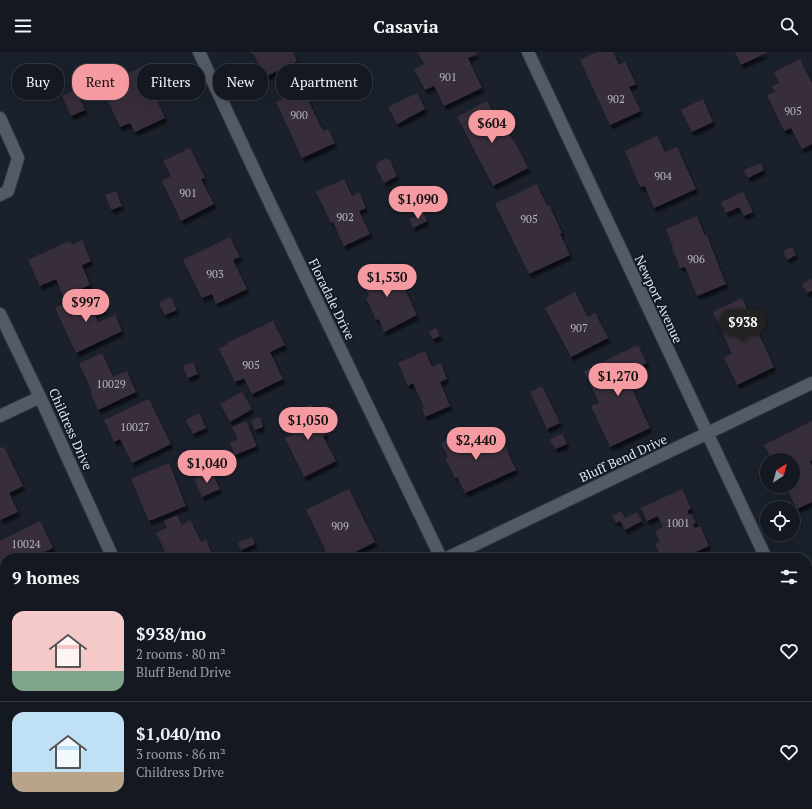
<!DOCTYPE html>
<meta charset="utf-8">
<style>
body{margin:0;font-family:"PT Serif",serif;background:#1d222a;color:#f1f3f6;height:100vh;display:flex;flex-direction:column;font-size:15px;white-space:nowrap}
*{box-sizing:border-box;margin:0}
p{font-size:13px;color:#9da0a5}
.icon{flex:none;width:22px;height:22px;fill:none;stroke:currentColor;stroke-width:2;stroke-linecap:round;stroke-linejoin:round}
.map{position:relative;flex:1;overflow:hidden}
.drawer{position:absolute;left:0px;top:501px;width:812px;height:256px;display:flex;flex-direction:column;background:#141921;border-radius:16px 16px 0 0;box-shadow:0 4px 16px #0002,0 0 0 1px #33383f}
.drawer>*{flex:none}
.hud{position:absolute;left:12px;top:12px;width:400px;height:36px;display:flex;gap:8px}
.needle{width:26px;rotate:36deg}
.tools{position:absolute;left:760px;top:401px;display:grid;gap:8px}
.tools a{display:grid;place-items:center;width:40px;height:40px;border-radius:50%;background:#141921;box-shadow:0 4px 16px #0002,0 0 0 1px #33383f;font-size:20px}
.price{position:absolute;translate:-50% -34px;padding:0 9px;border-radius:14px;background:#f49aa0;color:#111;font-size:13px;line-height:26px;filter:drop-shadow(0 1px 2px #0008)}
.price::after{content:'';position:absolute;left:50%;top:24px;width:12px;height:9px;margin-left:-6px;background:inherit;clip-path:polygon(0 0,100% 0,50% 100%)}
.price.on{background:#222;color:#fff}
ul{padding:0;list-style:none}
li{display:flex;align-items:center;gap:12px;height:100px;padding:0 12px}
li+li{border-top:1px solid #33383f}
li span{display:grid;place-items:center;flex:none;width:112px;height:80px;border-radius:12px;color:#555}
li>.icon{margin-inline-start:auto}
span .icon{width:48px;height:48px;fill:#fffc;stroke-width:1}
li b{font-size:17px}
h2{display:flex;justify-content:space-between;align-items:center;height:48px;padding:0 12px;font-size:17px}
.tag{padding:0 14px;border-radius:16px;background:#141921;box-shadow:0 4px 16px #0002,0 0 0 1px #33383f;font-size:14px;line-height:36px}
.tag.on{background:#f49aa0;color:#111}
header{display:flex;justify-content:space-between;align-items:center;height:52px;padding:0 12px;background:#141921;font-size:18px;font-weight:700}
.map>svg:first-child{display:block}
.building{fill:#382f3a;filter:url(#shadow)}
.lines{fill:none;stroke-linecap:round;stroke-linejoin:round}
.minor-casing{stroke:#363b44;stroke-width:14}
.minor{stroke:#545b68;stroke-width:12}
.labels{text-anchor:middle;stroke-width:3.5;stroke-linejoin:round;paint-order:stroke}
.number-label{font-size:11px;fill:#b6b7c0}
.street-label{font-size:13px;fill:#e0e4ec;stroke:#121823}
</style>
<header><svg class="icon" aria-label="menu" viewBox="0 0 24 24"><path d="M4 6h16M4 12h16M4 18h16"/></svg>Casavia<svg class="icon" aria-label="search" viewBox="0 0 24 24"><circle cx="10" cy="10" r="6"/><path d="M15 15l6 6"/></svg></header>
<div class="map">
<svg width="812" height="757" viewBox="0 0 812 757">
<defs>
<filter id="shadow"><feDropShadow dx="2.5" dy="4.5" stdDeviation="1" flood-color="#0009"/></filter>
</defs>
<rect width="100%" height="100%" fill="#1b212c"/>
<g class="building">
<path d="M 250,0 L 293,0 L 297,9 L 265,25 L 253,1 L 251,2 Z"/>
<path d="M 418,0 L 476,0 L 477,2 L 468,6 L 482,36 L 444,54 L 434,34 L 425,38 L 414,17 L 424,12 Z"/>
<path d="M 597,0 L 613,0 L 619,13 L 625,10 L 636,32 L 629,35 L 641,59 L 610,73 L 580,8 Z"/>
<path d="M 735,0 L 768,0 L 741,13 Z"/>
<path d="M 800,7 L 812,31 L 812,92 L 802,97 L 791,76 L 784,79 L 767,43 L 775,40 L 772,34 L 779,31 L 774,20 Z"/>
<path d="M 150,11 L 160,32 L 148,38 L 152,47 L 156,46 L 165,66 L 135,80 L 130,71 L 120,75 L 108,49 L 118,44 L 111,30 Z"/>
<path d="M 90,24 L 96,35 L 82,43 L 76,31 Z"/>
<path d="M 76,38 L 85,58 L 71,64 L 62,44 Z"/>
<path d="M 303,38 L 323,79 L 328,77 L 335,91 L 302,106 L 276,50 Z"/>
<path d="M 417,41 L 425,57 L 397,72 L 388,55 Z"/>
<path d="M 703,47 L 713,70 L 692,80 L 681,58 Z"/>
<path d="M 487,49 L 497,69 L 501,66 L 513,89 L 514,88 L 528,116 L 493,134 L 457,65 Z"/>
<path d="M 657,84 L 665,100 L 677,95 L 696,137 L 654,156 L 645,134 L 640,135 L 625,99 Z"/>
<path d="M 190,96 L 205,126 L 201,127 L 214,152 L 181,169 L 162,129 L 171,124 L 163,109 Z"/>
<path d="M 384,107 L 390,108 L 397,124 L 384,131 L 376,115 L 378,110 Z"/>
<path d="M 761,111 L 764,118 L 748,126 L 744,118 Z"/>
<path d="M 344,127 L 352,144 L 359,140 L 366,156 L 359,159 L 370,182 L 344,194 L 333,170 L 331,171 L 316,140 Z"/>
<path d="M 537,132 L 547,154 L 549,153 L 562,181 L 560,182 L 570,203 L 529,222 L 495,152 Z"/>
<path d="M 116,139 L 122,154 L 111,158 L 105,143 Z"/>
<path d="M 743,140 L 753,160 L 744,164 L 739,155 L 726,161 L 721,150 Z"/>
<path d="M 424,161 L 427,169 L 413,176 L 410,167 Z"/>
<path d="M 697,164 L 705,184 L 707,183 L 707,184 L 726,232 L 697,244 L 685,215 L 680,216 L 672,196 L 673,195 L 666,177 Z"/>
<path d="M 230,185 L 240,205 L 233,208 L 247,237 L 216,252 L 212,242 L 202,246 L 183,208 Z"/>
<path d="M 82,188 L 91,209 L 82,213 L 90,233 L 63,244 L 56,227 L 40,234 L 28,208 L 70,189 L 72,193 Z"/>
<path d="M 792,195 L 796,203 L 787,208 L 783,199 Z"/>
<path d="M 385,211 L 394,229 L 400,227 L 417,263 L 384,280 L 379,267 L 376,268 L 366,246 L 369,244 L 359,222 Z"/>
<path d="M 812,227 L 812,239 L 807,241 L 802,232 Z"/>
<path d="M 575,240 L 588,265 L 595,261 L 608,286 L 571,305 L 545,256 Z"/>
<path d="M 86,241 L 91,251 L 99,247 L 104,257 L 94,261 L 98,270 L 115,263 L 122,279 L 76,301 L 55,256 Z"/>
<path d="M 171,245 L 177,258 L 165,263 L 159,251 Z"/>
<path d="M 742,246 L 774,315 L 737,333 L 724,306 L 732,302 L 713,260 Z"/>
<path d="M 273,269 L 285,293 L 270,300 L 283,327 L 252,342 L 244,326 L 235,330 L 219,297 L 228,292 L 227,291 Z"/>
<path d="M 436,276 L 440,284 L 433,287 L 429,280 Z"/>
<path d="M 638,293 L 647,311 L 625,321 L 650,376 L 610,395 L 591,354 L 599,351 L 584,319 Z"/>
<path d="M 425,299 L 432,315 L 441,311 L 447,327 L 440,330 L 450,354 L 425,365 L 422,356 L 424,355 L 413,331 L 408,334 L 398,311 Z"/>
<path d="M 102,301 L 113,325 L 127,319 L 136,340 L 98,358 L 90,340 L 92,339 L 79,312 Z"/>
<path d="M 193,310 L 198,322 L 188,326 L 183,314 Z"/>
<path d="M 542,334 L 560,371 L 547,377 L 530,340 Z"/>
<path d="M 242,340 L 252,357 L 230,370 L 220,352 Z"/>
<path d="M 149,347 L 171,392 L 132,411 L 120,387 L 114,390 L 104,368 Z"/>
<path d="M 311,352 L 326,383 L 323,384 L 336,409 L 304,425 L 285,386 L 293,382 L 284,365 Z"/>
<path d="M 199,361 L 206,376 L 193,382 L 186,368 Z"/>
<path d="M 260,365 L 263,375 L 255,378 L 251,368 Z"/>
<path d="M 246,369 L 257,394 L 235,403 L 230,391 L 238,387 L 232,375 Z"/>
<path d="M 812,369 L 812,408 L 810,409 L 812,414 L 812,450 L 797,457 L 785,434 L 793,434 L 793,408 L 772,408 L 764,393 Z"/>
<path d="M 473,376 L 479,391 L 487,387 L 493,400 L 505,394 L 516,418 L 465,441 L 457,425 L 455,426 L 445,406 L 448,405 L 441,391 Z"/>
<path d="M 562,382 L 567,392 L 555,397 L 550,387 Z"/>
<path d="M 4,395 L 23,434 L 9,441 L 18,460 L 0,468 L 0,396 Z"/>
<path d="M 169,411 L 186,454 L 149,469 L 131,427 Z"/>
<path d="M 211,419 L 220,437 L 202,445 L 194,427 Z"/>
<path d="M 349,437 L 375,490 L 343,506 L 329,506 L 306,458 Z"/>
<path d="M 682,437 L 691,456 L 687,459 L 689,463 L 691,462 L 696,471 L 693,472 L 695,476 L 700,474 L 709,494 L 682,506 L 662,506 L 655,492 L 660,490 L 655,479 L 663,475 L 658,464 L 647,469 L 641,456 Z"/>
<path d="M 621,459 L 625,466 L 637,460 L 642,469 L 625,478 L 620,469 L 616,471 L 612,464 Z"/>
<path d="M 177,463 L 182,473 L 190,468 L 201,490 L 206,488 L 214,506 L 168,506 L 156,481 L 167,476 L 164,469 Z"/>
<path d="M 40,469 L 53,496 L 38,503 L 40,506 L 5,506 L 5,517 L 2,519 L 0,515 L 0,489 Z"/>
<path d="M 252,485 L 255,492 L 241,498 L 238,491 Z"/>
<path d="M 807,723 L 812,730 L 812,757 L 788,757 L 785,752 L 807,752 Z"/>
<path d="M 56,752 L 93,752 L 92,757 L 78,757 Z"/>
<path d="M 216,752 L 254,752 L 253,757 L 216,757 Z"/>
<path d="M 460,752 L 490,752 L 493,757 L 450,757 Z"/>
</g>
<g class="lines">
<defs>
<g id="minor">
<path d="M 199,0 L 267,145 L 441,506"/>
<path d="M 528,0 L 766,506"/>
<path d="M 0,66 L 18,106 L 8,139 L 0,143"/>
<path d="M 0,262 L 40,345 L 113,506"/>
<path d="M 0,364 L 40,345"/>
<path d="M 447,506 L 812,331"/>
<path d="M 807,592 L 812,603"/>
<path d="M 557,752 L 559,757"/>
<path d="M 169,757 L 169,752"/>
</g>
</defs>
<use href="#minor" class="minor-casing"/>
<use href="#minor" class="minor"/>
</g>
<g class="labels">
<g class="number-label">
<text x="448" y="29">901</text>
<text x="616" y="51">902</text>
<text x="793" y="63">905</text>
<text x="299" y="67">900</text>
<text x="663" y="128">904</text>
<text x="188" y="145">901</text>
<text x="345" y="169">902</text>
<text x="529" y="171">905</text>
<text x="696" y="211">906</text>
<text x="215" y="226">903</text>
<text x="579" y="280">907</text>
<text x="251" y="317">905</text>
<text x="111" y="336">10029</text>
<text x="135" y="379">10027</text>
<text x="678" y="475">1001</text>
<text x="340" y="478">909</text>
<text x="26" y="496">10024</text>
</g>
<g class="street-label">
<text transform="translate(332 247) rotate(64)" y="5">Floradale Drive</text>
<text transform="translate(659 247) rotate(65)" y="5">Newport Avenue</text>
<text transform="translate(71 377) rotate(66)" y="5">Childress Drive</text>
<text transform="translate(623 406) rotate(-25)" y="5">Bluff Bend Drive</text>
</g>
</g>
</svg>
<div class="tools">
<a><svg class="needle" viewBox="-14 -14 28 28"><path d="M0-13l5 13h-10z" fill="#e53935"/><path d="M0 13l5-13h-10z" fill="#9da0a5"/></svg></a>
<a><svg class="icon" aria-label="locate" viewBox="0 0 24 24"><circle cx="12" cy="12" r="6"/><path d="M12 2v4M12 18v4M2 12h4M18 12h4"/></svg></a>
</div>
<b class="price" style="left:492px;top:92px">$604</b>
<b class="price" style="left:418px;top:168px">$1,090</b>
<b class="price" style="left:387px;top:246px">$1,530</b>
<b class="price" style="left:86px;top:271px">$997</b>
<b class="price on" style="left:743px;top:291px">$938</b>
<b class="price" style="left:618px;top:345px">$1,270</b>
<b class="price" style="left:308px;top:389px">$1,050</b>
<b class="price" style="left:476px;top:409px">$2,440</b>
<b class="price" style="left:207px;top:432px">$1,040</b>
<div class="hud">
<a class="tag">Buy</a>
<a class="tag on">Rent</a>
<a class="tag">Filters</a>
<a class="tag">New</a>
<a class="tag">Apartment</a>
</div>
<section class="drawer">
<h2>9 homes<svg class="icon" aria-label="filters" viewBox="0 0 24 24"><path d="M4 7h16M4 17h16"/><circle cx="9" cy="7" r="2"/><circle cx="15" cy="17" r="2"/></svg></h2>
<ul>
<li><span style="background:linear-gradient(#f6c9c9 75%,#7fa58c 0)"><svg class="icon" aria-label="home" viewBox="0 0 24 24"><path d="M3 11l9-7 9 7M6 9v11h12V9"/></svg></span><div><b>$938/mo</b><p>2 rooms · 80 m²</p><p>Bluff Bend Drive</p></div><svg class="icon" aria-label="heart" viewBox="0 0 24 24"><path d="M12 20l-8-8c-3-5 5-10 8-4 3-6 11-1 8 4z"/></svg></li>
<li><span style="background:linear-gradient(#bfe0f5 75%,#b9a48a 0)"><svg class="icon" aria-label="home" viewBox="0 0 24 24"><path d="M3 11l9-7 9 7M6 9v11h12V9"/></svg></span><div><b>$1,040/mo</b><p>3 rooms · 86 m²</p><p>Childress Drive</p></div><svg class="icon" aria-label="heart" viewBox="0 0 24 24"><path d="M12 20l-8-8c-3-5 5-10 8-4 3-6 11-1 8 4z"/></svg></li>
</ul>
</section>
</div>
